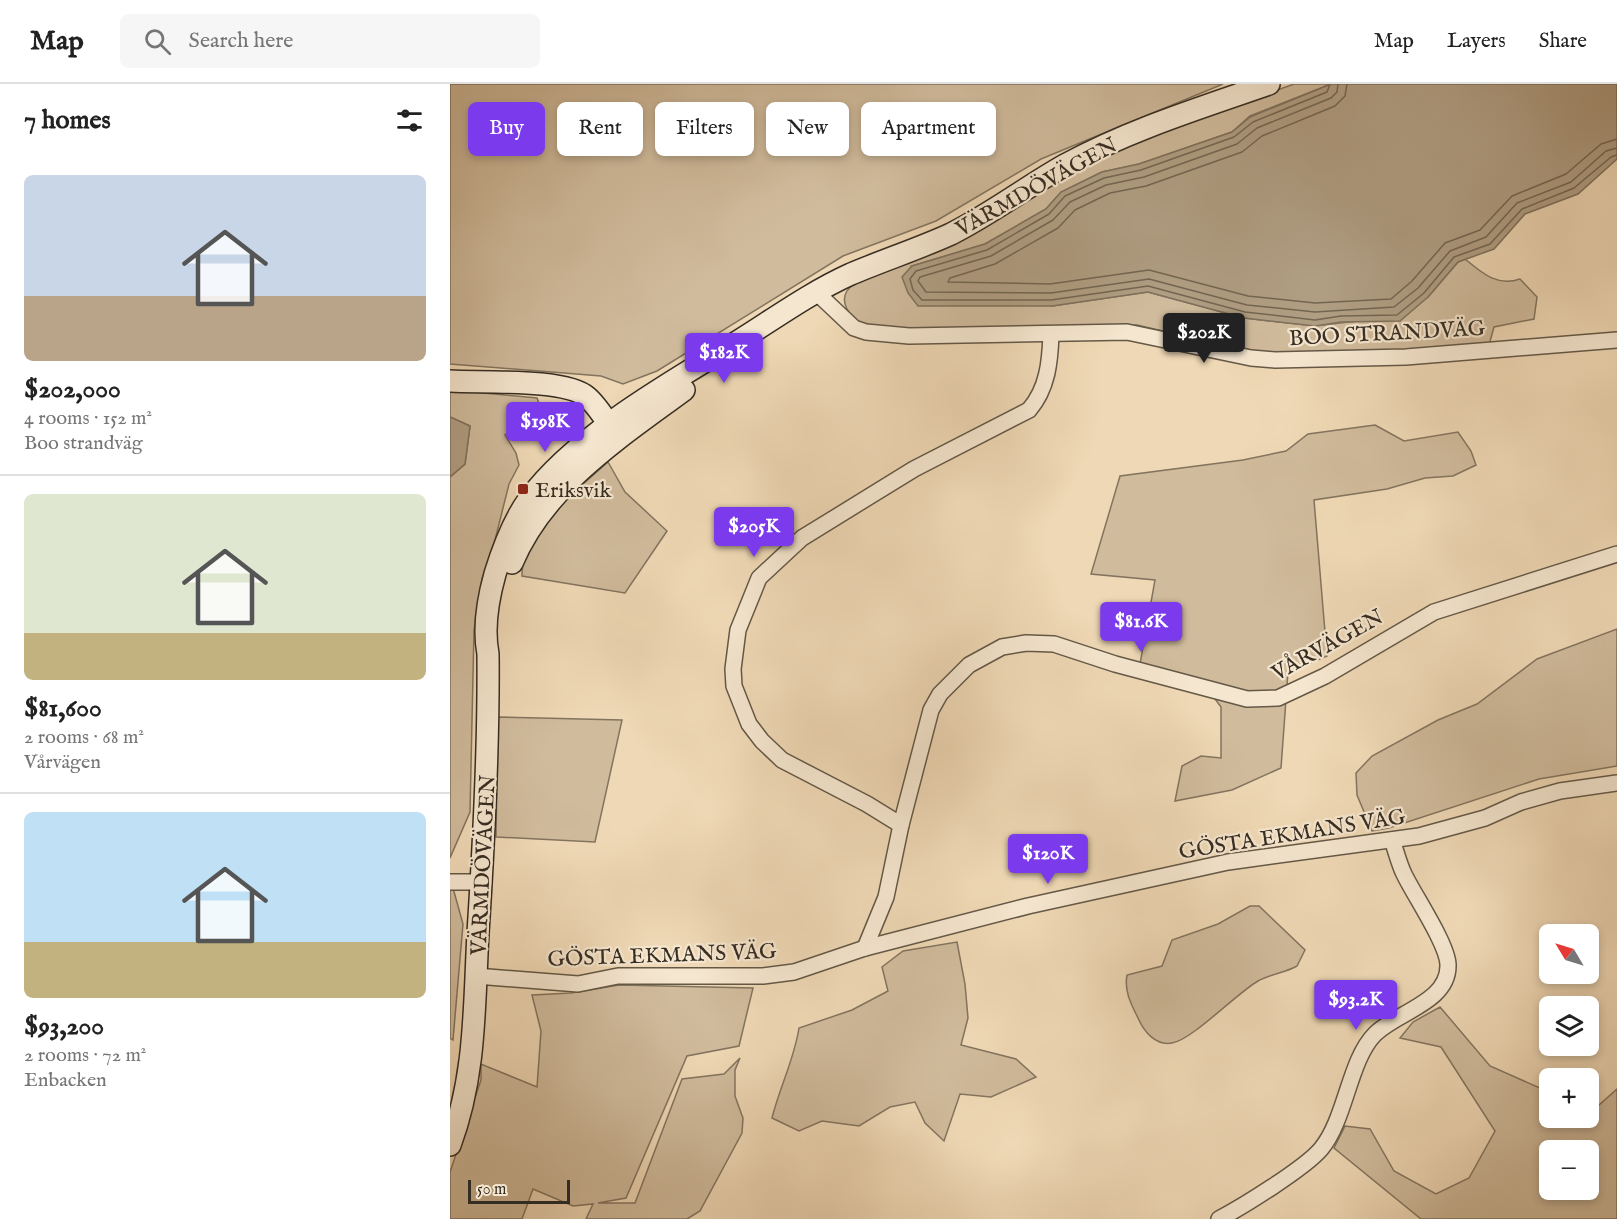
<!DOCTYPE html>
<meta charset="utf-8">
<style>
body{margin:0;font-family:"IM FELL English",serif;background:#f6f6f6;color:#222;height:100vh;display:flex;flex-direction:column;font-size:22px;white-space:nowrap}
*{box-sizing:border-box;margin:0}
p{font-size:20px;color:#767676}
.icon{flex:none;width:33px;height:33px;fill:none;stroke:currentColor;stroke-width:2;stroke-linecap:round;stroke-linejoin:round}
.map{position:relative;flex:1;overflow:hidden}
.drawer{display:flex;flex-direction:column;background:#fff;width:450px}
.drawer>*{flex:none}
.banner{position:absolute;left:18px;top:18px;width:570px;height:54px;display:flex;gap:12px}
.needle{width:39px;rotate:308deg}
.fabs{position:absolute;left:1089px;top:840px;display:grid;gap:12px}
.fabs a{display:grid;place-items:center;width:60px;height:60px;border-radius:9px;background:#fff;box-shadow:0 3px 9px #0003;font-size:30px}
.scale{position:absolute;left:18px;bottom:15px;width:102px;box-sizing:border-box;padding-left:6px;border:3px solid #362d22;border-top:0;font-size:16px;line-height:21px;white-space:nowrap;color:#362d22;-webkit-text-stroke:4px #f5e6cf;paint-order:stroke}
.price{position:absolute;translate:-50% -51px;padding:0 14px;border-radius:6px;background:#7c3aed;color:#fff;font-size:20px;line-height:39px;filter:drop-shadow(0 2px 3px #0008)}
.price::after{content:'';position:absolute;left:50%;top:36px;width:18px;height:14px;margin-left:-9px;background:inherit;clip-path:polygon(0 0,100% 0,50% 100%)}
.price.current{background:#222;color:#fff}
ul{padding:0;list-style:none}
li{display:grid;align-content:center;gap:12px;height:318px;padding:0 24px}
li+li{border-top:2px solid #e0e0e0}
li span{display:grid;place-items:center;height:186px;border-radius:9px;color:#555}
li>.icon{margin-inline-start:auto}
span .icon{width:108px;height:108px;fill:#fffc;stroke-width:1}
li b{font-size:26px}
h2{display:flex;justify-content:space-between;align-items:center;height:72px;padding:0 24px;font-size:26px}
.tag{padding:0 21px;border-radius:9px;background:#fff;box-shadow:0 3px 9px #0003;font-size:21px;line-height:54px}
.tag.current{background:#7c3aed;color:#fff}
header{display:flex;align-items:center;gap:36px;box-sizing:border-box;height:84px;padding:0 30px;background:#fff;border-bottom:2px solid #e0e0e0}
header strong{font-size:28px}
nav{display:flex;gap:33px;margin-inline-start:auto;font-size:21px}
.search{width:420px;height:54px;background:#f6f6f6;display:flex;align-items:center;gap:15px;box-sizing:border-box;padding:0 21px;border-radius:9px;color:#767676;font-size:22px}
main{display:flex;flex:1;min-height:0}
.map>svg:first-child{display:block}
.green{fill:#d0bb9c;stroke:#83745f;stroke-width:1.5;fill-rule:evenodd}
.water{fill:#b09e83;stroke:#7f715c;stroke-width:1.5}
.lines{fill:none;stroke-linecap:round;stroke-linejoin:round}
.shore{stroke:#736652;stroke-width:1.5}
.street-casing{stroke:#645847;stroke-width:18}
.secondary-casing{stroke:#362d22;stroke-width:24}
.street{stroke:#f5e6cf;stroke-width:15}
.secondary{stroke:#f5e6cf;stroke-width:21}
.poi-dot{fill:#8f2418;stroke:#f5e6cf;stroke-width:2}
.labels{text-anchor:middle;stroke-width:4.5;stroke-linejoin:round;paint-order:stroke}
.street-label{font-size:22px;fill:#362d22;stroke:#f5e6cf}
.poi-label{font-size:22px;fill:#362d22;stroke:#f5e6cf;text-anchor:start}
</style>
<header>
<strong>Map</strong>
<div class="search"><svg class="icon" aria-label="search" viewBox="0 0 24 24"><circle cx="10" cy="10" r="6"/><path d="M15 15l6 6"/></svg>Search here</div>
<nav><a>Map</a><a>Layers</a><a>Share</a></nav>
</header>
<main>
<section class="drawer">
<h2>7 homes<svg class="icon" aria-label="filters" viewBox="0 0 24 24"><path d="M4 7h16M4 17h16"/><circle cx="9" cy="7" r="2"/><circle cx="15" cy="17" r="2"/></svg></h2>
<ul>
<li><span style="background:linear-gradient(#c9d6e8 65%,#b9a48a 0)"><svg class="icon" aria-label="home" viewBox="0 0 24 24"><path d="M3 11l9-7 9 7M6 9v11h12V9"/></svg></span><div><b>$202,000</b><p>4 rooms · 152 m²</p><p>Boo strandväg</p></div></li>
<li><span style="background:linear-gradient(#dfe7d0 75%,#c2b280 0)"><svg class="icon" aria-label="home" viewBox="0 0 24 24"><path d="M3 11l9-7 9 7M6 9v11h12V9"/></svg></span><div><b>$81,600</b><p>2 rooms · 68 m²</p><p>Vårvägen</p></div></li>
<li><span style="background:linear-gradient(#bfe0f5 70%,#c2b280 0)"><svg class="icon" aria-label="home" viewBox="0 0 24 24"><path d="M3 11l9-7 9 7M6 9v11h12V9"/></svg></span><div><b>$93,200</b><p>2 rooms · 72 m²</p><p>Enbacken</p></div></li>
</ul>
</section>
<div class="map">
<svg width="1167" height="1135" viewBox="0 0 1167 1135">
<rect width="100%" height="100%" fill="#efd8b5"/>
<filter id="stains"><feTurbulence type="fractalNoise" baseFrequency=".00333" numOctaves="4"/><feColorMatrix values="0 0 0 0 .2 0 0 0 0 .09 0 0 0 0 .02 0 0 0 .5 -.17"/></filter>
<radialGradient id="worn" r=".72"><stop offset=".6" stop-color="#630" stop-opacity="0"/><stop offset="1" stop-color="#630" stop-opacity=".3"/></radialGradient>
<g class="green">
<path d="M 0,0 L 773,0 L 591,75 L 486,137 L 393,172 L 207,287 L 173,300 L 151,292 L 0,280 Z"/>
<path d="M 844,0 L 881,0 L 800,32 L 782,48 L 689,80 L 652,88 L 611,108 L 596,125 L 535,160 L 462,182 L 602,222 L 698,208 L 794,234 L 865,242 L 907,237 L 978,213 L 1008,178 L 1015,175 C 1032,189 1047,203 1070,195 L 1087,213 L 1084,235 L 1044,243 L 1039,261 L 953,269 L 829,271 L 798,267 L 687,241 L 516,245 L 419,243 C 401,237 383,215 404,200 L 503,158 L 619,89 L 692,55 Z"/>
<path d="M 0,306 L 87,314 L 91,325 L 55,351 L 66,369 L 69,381 L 59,400 L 45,456 L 32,495 L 24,546 L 20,728 L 0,774 L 0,393 L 15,380 L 20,342 L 0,333 Z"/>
<path d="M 925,341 L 954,357 L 1008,348 L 1021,367 L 1026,381 L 1003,392 L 975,394 L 937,405 L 864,416 L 877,572 L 838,588 L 831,684 L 782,706 L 725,717 L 732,682 L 751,672 L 771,674 L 771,623 L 751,596 L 690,580 L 705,496 L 641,490 L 670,392 L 793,376 L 836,367 L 858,350 Z"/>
<path d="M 158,378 L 175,408 L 217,447 L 175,509 L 72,492 C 71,448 127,406 158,378 Z"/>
<path d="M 1167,545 L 1167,682 L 1089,695 L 939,744 L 922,747 L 907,711 L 906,689 L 922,672 L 988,636 L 1027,620 L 1087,575 Z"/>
<path d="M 48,633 L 172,636 L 145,758 L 46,753 Z"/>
<path d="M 3,804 L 13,840 L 3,956 L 0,954 L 0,805 Z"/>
<path d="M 800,822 L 809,822 L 855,866 L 847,882 C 835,889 820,890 808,897 C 787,909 742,956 722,959 C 706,962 694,948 688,934 C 681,920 674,907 677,891 L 712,882 L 722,856 L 768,840 Z"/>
<path d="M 507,858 L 515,900 L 518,934 L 511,961 L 566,975 L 586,993 L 541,1013 L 510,1010 L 494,1057 L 475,1039 L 465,1018 L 440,1023 L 409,1042 L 372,1037 L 349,1047 L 322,1034 C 330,1002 344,976 349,944 L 402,926 L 438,907 L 432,883 L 453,867 Z"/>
<path d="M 169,901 L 303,904 L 289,962 L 237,972 L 176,1114 L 148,1119 L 185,1119 L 232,995 L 274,990 L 290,974 L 285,986 L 285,1012 L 293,1034 L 292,1049 L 250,1127 L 237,1135 L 136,1135 L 143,1120 L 123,1122 L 83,1105 L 72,1135 L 0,1135 L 0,1088 L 31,996 L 31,980 L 87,1003 L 91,947 L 82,911 L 121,909 Z"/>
<path d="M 990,923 L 1040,982 L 1099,1008 L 1100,1034 L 1138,1034 L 1139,1019 L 1149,1021 L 1167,1005 L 1167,1135 L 971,1135 L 884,1064 L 895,1042 L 920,1045 L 944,1087 L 986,1110 L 1019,1094 L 1045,1047 L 991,963 L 950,954 L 963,938 ZM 1100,1066 L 1138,1066 L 1138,1106 L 1100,1106 Z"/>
</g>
<g class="water">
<path d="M 881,0 L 1167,0 L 1167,75 L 1128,110 L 1075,130 L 1044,165 L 1008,178 L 978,213 L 950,237 L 891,238 L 865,242 L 794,234 L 698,208 L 602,222 L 468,222 L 458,209 L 452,193 L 462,182 L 535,160 L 596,125 L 611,108 L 652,88 L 689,80 L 782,48 L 800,33 Z"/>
<path d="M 0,333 L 20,342 L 15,380 L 0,393 Z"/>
</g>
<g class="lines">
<g class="shore">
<path d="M 880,0 L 877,8 L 803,38 L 784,53 L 691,86 L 654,94 L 615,112 L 599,130 L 537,166 L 466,187 L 460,195 L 463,206 L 472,216 L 601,216 L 698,202 L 795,228 L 865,236 L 891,232 L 947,231 L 974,209 L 1004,173 L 1040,160 L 1072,125 L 1124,104 L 1161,73 L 1167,71"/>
<path d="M 888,0 L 887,8 L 881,14 L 807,44 L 787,60 L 694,93 L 656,101 L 620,118 L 603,136 L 541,172 L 470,193 L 468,197 L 476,208 L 601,209 L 699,195 L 797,221 L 865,228 L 944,223 L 968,204 L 1000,167 L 1036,153 L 1067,119 L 1121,98 L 1156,67 L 1167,64"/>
<path d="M 897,0 L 895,12 L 885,22 L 812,52 L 792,68 L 696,102 L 660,109 L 625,126 L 608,144 L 545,180 L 500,194 L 498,198 L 600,200 L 699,186 L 798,212 L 865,219 L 941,215 L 962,197 L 995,159 L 1030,146 L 1062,112 L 1116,90 L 1151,60 L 1167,55"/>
</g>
<defs>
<g id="street">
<path d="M 367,209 L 404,244 L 416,248 L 459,252 L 677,248 L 801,274 L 825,276 L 956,273 L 1167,256"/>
<path d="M 451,741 L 417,720 L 332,676 L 312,657 L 299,640 L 284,602 L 283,585 L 288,546 L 309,494 L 352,454 L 464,385 L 579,326 C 598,304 600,277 601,250"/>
<path d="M 0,798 L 32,798"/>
<path d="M 415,864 L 436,813 L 451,741 L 481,626 L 490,610 L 519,581 L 552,563 L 576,559 L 604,560 L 665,580 L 797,615 L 828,614 L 875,592 L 984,528 L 1167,470"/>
<path d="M 26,892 L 128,900 L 168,892 L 313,892 L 344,888 L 415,864 L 578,822 L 778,778 L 969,752 L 1035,734 L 1071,718 L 1110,707 L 1167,699"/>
<path d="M 769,1135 C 792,1123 855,1084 871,1065 C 896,1035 899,976 925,950 C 947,928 999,918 998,881 C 998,861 964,811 954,790 C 949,780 946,767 942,756"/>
</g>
<g id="secondary">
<path d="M 0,297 C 30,299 116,294 137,313 C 149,323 158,340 167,353"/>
<path d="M 62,479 C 94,402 169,354 234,306"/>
<path d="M 0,1061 C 26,991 24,923 28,849 C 34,756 39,664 38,570 C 33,544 38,515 45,490 C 53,464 63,437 79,415 C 125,353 216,301 282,261 C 321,237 359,209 401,190 C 434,176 468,165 501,150 C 541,130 576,103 615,81 C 679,46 750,24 819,0"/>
</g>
</defs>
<use href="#street" class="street-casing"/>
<use href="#secondary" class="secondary-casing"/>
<use href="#street" class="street"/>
<use href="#secondary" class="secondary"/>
</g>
<rect class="poi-dot" x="67" y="399" width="12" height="12" rx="3"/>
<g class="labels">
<g class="street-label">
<text transform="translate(586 102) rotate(-29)" y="8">VÄRMDÖVÄGEN</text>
<text transform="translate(937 248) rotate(-3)" y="8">BOO STRANDVÄG</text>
<text transform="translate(877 560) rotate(-29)" y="8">VÅRVÄGEN</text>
<text transform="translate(842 749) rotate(-9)" y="8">GÖSTA EKMANS VÄG</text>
<text transform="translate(32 781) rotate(-87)" y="8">VÄRMDÖVÄGEN</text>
<text transform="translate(212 870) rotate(-2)" y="8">GÖSTA EKMANS VÄG</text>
</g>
<g class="poi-label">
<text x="85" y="413">Eriksvik</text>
</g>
</g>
<rect width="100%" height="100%" filter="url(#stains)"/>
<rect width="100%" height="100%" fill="url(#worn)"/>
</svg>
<div class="fabs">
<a><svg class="needle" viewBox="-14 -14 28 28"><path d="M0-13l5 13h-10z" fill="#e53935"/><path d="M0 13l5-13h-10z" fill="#767676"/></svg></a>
<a><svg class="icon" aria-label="layers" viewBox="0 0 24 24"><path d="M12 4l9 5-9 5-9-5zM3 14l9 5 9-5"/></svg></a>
<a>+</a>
<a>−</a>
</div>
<div class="scale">50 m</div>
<b class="price current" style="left:754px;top:280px">$202K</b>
<b class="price" style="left:274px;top:300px">$182K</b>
<b class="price" style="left:95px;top:369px">$198K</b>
<b class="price" style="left:304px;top:474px">$205K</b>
<b class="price" style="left:691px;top:569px">$81.6K</b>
<b class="price" style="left:598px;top:801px">$120K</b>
<b class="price" style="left:906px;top:947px">$93.2K</b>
<div class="banner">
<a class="tag current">Buy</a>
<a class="tag">Rent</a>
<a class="tag">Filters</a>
<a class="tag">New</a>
<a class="tag">Apartment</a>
</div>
</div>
</main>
